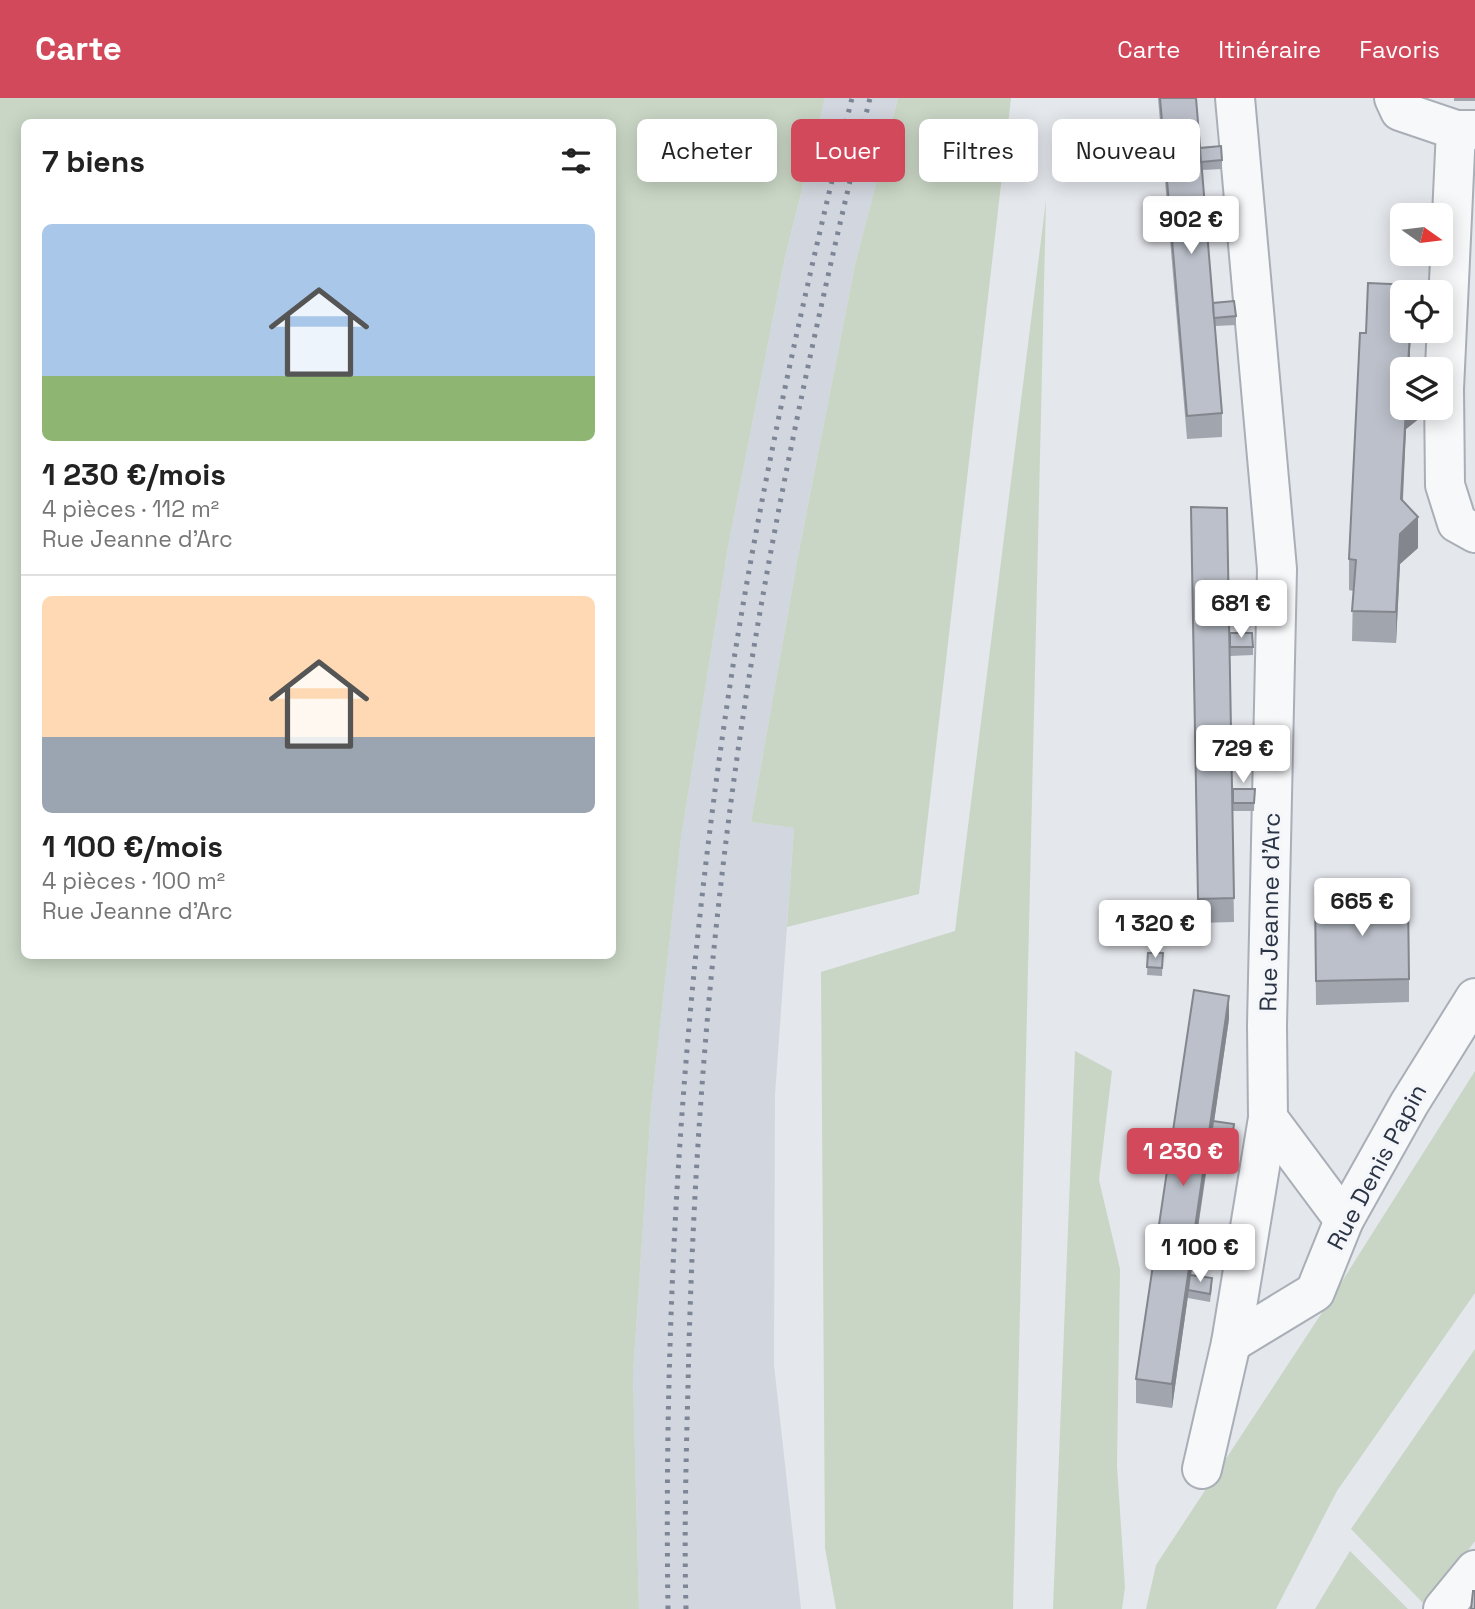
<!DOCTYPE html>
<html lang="fr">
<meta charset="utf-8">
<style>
body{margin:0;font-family:"Space Grotesk",sans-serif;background:#f6f6f6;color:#222;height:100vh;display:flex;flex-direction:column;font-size:26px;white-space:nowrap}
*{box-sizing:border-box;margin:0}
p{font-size:23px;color:#767676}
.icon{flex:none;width:38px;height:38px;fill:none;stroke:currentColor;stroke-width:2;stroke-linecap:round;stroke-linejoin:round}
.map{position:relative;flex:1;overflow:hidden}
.sheet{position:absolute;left:21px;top:21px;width:595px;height:840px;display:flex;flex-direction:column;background:#fff;border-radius:10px;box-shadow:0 4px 18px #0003}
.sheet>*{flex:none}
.banner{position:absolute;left:637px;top:21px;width:665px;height:63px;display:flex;gap:14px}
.needle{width:46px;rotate:104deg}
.buttons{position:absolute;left:1390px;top:105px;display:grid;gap:14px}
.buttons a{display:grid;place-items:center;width:63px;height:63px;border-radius:10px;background:#fff;box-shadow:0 4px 18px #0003;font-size:35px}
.price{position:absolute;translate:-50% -60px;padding:0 16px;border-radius:7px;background:#fff;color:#222;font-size:23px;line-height:46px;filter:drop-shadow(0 2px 4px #0008)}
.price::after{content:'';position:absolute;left:50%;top:42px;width:21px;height:16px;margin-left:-10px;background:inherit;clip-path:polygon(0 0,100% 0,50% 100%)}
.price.selected{background:#d1495b;color:#fff}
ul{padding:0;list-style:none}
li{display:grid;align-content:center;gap:14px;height:371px;padding:0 21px}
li+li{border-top:2px solid #e0e0e0}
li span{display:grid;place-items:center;height:217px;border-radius:10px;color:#555}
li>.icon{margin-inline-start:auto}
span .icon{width:126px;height:126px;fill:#fffc;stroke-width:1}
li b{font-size:30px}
h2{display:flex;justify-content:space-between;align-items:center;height:84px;padding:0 21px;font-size:30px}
.chip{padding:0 24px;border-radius:10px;background:#fff;box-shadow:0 4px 18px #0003;font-size:24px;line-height:63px}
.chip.selected{background:#d1495b;color:#fff}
header{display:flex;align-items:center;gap:42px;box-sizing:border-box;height:98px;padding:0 35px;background:#d1495b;color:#fff}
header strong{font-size:33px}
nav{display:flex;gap:38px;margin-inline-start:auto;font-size:24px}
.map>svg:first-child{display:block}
.built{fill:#d2d6de}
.green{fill:#c9d6c5;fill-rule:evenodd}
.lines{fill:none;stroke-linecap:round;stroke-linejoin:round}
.minor-casing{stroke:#a9aeb7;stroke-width:42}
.minor{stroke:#f7f8fa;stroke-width:38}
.rail{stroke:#7d8696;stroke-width:5;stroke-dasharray:3.5 7;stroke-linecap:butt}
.wall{fill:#a1a5ae}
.shaded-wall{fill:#83868d}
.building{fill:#bbc0ca;stroke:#83868d;stroke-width:2}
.labels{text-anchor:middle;stroke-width:7;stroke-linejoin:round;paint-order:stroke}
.street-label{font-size:24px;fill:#2b3445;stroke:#f4f6f9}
</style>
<header>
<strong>Carte</strong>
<nav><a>Carte</a><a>Itinéraire</a><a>Favoris</a></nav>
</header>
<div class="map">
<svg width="1475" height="1511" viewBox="0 0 1475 1511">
<rect width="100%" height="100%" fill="#e4e7ec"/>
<path class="built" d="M 825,0 L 898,0 L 855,167 L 798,458 L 751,724 L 794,730 L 775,997 L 774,1267 L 801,1511 L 639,1511 L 633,1276 L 651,1010 L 681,740 L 728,449 L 785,159 Z"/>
<g class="green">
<path d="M 0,0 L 825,0 L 785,159 L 728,449 L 681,740 L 651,1010 L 633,1276 L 639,1511 L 0,1511 ZM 612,24 L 612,858 L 24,858 L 24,24 Z"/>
<path d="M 898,0 L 1011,0 L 919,796 L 787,829 L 794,730 L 751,724 L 798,458 L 855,167 Z"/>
<path d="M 1046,102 L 1013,1511 L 836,1511 L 825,1450 L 821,874 L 955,833 Z"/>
<path d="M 1075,953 L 1112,973 L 1099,1082 L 1120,1171 L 1117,1368 L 1125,1489 L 1122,1511 L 1053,1511 Z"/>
<path d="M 1475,973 L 1475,1195 L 1337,1393 L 1276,1511 L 1146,1511 L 1156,1467 L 1327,1207 Z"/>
<path d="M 1475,1251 L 1475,1443 L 1426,1508 L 1351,1431 Z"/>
<path d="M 1350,1453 L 1408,1511 L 1315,1511 Z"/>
</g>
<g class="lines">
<defs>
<g id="minor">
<path d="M 1394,0 L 1400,13 L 1456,32 L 1475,32"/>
<path d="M 1456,32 L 1444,291 L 1445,387 L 1457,425 L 1475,435"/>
<path d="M 1268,1020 L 1344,1122"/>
<path d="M 1231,1245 L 1315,1194 L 1344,1122 L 1409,1006 L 1475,900"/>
<path d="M 1202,1371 L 1231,1245 L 1268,1020 L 1267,927 L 1277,471 L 1235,0"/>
<path d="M 1443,1511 L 1475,1472"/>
</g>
</defs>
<use href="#minor" class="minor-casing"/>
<use href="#minor" class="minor"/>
<g class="rail">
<path d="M 668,1511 C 663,1192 685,870 735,555 C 765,369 807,183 852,0"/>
<path d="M 686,1511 C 684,1437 686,1363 688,1289 C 693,1043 713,798 753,555 C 784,369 825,184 870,0"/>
</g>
</g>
<g class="wall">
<path d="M 1158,0 L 1196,0 L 1200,50 L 1222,62 L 1222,71 L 1202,72 L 1213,205 L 1236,218 L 1236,227 L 1215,228 L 1222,315 L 1222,339 L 1187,341 Z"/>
<rect x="1454" y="0" width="21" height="3"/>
<path d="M 1402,233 L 1411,233 L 1409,271 L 1425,310 L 1425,316 L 1406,331 L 1403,403 L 1418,450 L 1400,466 L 1396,545 L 1352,543 L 1353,493 L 1349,492 L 1349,461 Z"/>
<path d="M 1191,433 L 1230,535 L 1253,549 L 1253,557 L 1230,558 L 1234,824 L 1198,825 Z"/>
<path d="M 1233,691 L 1255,691 L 1254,713 L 1233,713 Z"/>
<path d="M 1315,798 L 1409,881 L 1409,904 L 1316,907 Z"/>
<path d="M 1148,855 L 1163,855 L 1162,878 L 1147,877 Z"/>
<path d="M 1229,921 L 1214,1023 L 1234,1034 L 1232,1048 L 1211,1046 L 1211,1043 L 1191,1177 L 1212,1189 L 1210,1204 L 1188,1200 L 1188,1197 L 1172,1310 L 1136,1305 L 1136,1281 Z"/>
</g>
<g class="shaded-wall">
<path d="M 1410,233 L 1411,233 L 1409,271 L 1408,271 Z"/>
<path d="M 1406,310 L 1425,310 L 1425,316 L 1406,331 L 1401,432 L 1401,401 Z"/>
<path d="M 1418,419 L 1418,450 L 1400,466 L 1396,545 L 1396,514 L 1400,436 Z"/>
<path d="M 1229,898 L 1229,921 L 1212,1038 L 1211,1037 L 1172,1310 L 1172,1286 Z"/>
</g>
<g class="building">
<path d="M 1160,0 L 1196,0 L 1222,315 L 1187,318 Z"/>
<path d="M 1221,48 L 1222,62 L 1201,64 L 1200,50 Z"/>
<path d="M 1368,185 L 1412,187 L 1412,194 L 1402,194 L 1402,233 L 1410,233 L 1408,269 L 1410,271 L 1402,271 L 1402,310 L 1406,310 L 1401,401 L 1418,419 L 1400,436 L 1396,514 L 1352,513 L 1356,462 L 1349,461 L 1360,235 L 1366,235 Z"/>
<path d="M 1234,203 L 1236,218 L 1214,220 L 1213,205 Z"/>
<path d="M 1191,409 L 1227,410 L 1234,800 L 1198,801 Z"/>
<path d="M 1230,535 L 1252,535 L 1253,549 L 1230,549 Z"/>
<path d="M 1233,691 L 1255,691 L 1254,705 L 1233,705 Z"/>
<path d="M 1315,798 L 1408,798 L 1409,881 L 1316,883 Z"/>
<path d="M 1148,855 L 1163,855 L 1162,870 L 1147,869 Z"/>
<path d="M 1194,892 L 1229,898 L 1172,1286 L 1136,1281 Z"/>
<path d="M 1213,1023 L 1234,1026 L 1232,1040 L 1211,1037 Z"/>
<path d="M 1190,1177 L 1212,1180 L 1210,1196 L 1188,1192 Z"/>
<path d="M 1473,1493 L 1475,1493 L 1475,1511 L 1471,1511 Z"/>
</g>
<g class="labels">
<g class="street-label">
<text transform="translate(1270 814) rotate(-89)" y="8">Rue Jeanne d'Arc</text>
<text transform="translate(1377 1069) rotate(-62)" y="8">Rue Denis Papin</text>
</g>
</g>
</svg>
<div class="buttons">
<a><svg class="needle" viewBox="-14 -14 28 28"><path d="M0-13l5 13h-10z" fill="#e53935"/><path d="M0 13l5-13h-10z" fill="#767676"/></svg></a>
<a><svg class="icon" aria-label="locate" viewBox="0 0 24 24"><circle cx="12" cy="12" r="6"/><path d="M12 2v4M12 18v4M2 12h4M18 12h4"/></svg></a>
<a><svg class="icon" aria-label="layers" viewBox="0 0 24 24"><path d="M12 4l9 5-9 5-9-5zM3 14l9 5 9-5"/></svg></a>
</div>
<b class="price" style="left:1191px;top:158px">902 €</b>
<b class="price" style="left:1241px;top:542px">681 €</b>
<b class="price" style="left:1243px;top:687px">729 €</b>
<b class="price" style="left:1362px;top:840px">665 €</b>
<b class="price" style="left:1155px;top:862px">1 320 €</b>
<b class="price selected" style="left:1183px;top:1090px">1 230 €</b>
<b class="price" style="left:1200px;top:1186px">1 100 €</b>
<div class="banner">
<a class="chip">Acheter</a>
<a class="chip selected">Louer</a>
<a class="chip">Filtres</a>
<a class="chip">Nouveau</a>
</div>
<section class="sheet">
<h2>7 biens<svg class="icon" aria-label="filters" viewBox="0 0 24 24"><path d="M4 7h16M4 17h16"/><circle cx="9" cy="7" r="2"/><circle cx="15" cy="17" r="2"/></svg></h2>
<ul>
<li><span style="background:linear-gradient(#a9c7e8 70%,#8fb573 0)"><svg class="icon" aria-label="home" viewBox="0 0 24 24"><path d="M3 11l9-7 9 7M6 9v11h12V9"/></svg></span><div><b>1 230 €/mois</b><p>4 pièces · 112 m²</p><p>Rue Jeanne d'Arc</p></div></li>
<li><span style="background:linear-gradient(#ffd9b3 65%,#9aa5b1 0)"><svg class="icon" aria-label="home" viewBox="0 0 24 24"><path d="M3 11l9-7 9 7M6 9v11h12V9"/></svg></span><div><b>1 100 €/mois</b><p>4 pièces · 100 m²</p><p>Rue Jeanne d'Arc</p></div></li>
</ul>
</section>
</div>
